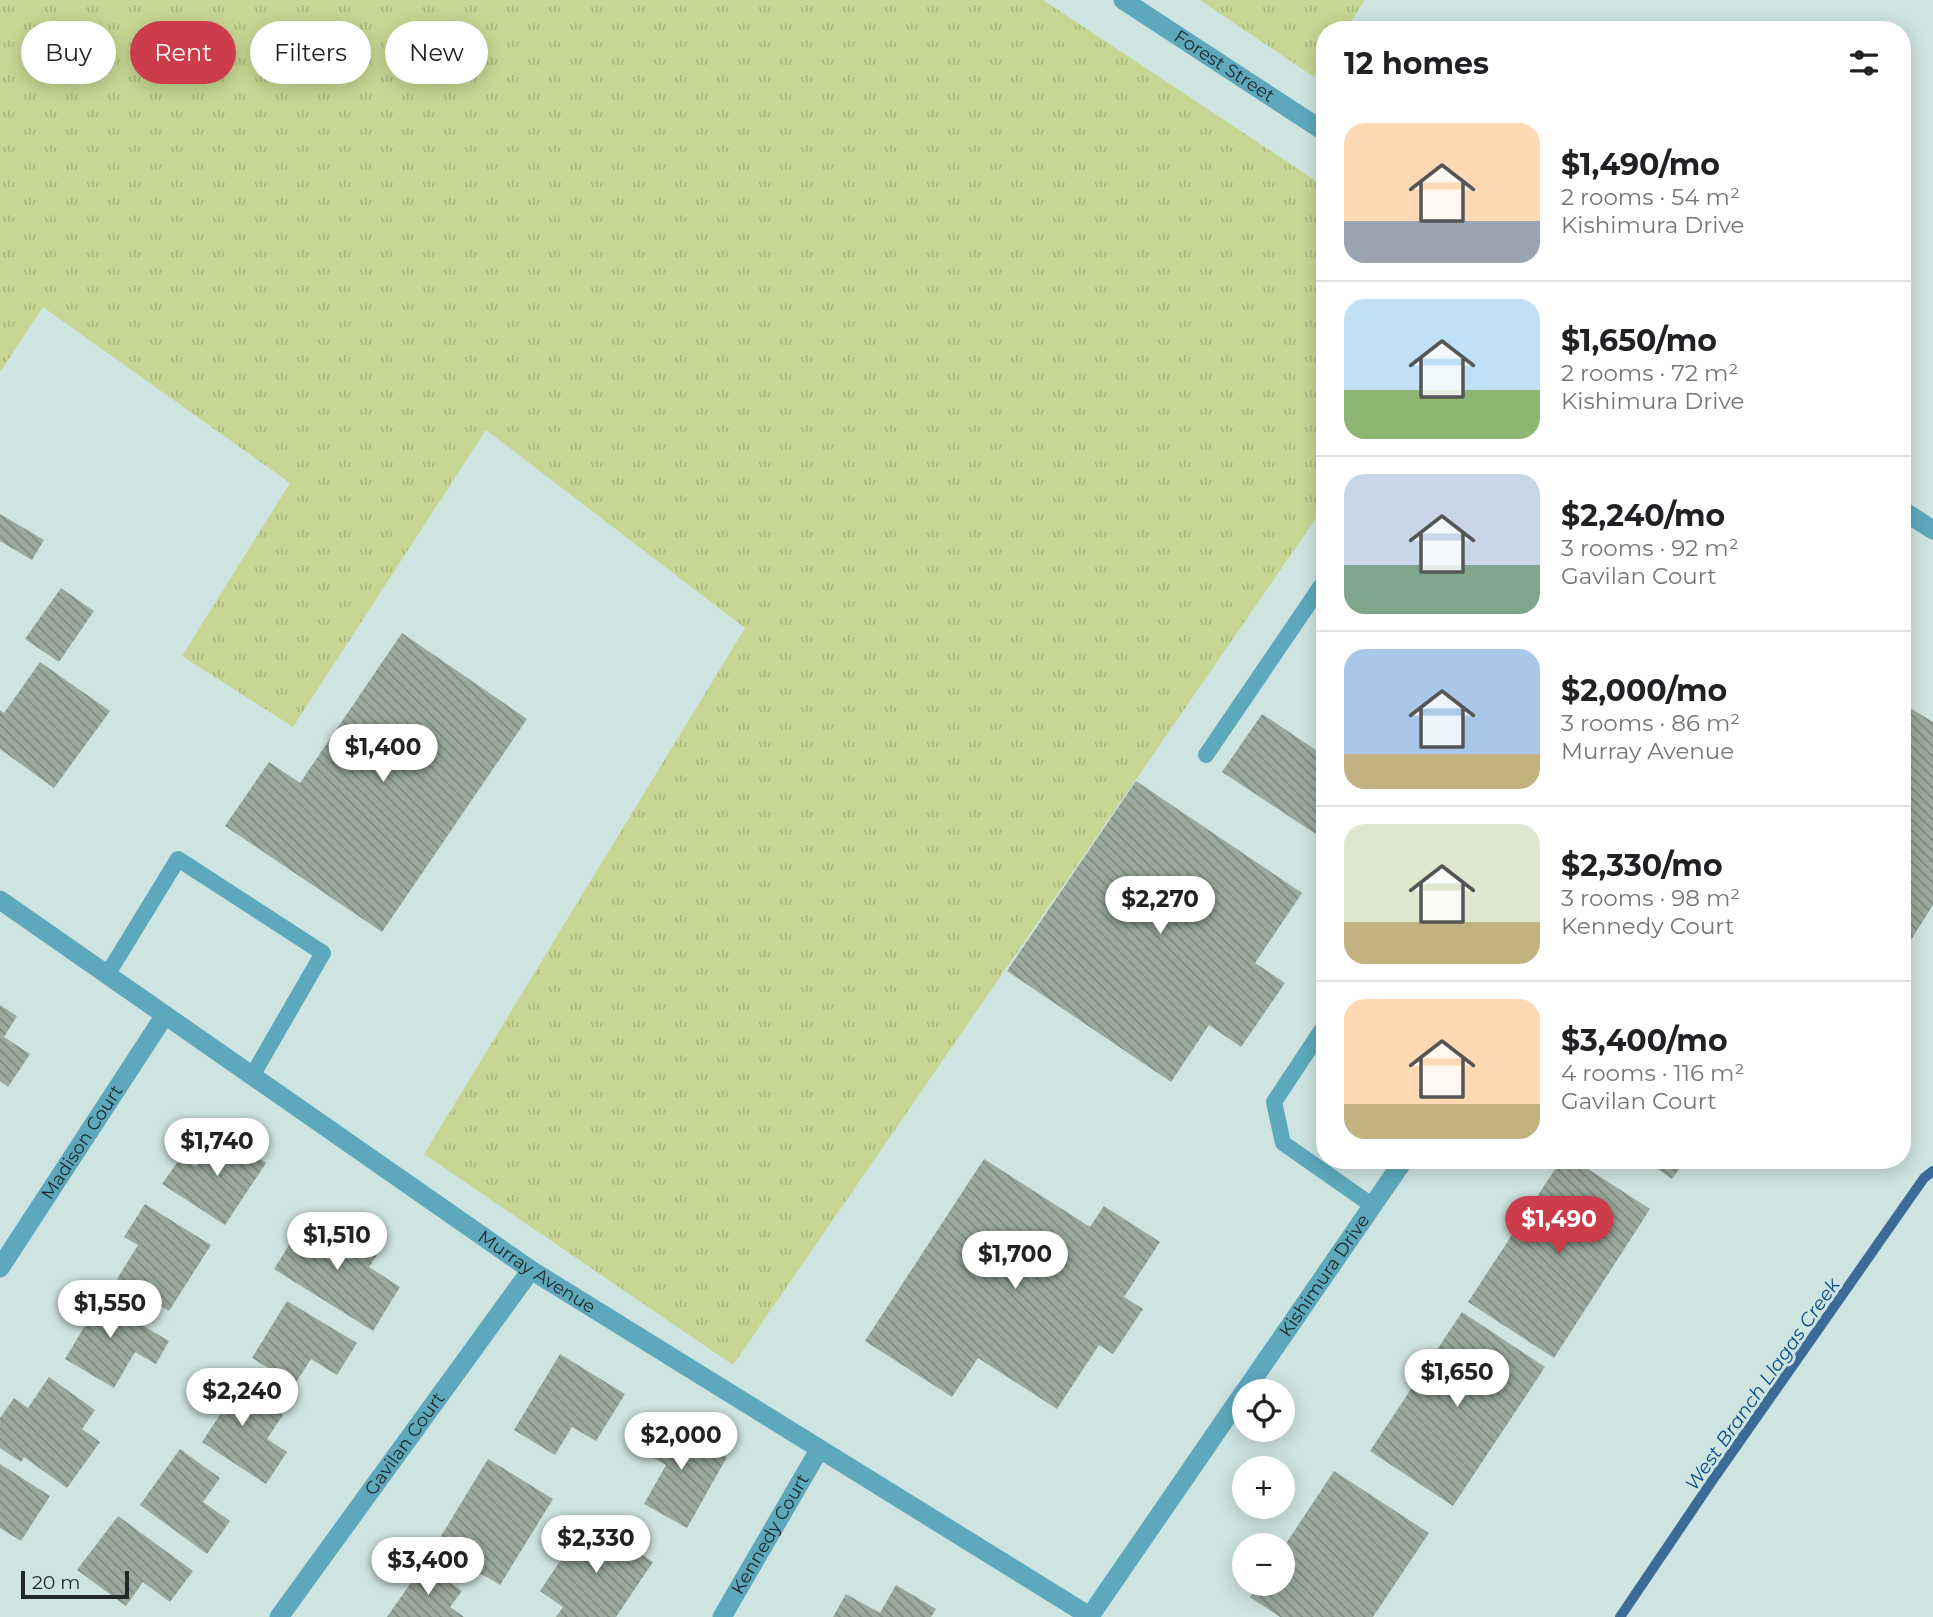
<!DOCTYPE html>
<meta charset="utf-8">
<style>
body{margin:0;font-family:Montserrat,sans-serif;background:#f2f2f2;color:#202124;height:100vh;display:flex;flex-direction:column;font-size:26px;white-space:nowrap}
*{box-sizing:border-box;margin:0}
p{font-size:23px;color:#757577}
.icon{flex:none;width:38px;height:38px;fill:none;stroke:currentColor;stroke-width:2;stroke-linecap:round;stroke-linejoin:round}
.map{position:relative;flex:1;overflow:hidden}
.side{position:absolute;left:1316px;top:21px;width:595px;height:1148px;display:flex;flex-direction:column;background:#fff;border-radius:28px;box-shadow:0 4px 18px #0003}
.side>*{flex:none}
.top-card{position:absolute;left:21px;top:21px;width:665px;height:63px;display:flex;gap:14px}
.controls{position:absolute;left:1232px;top:1379px;display:grid;gap:14px}
.controls a{display:grid;place-items:center;width:63px;height:63px;border-radius:50%;background:#fff;box-shadow:0 4px 18px #0003;font-size:35px}
.scale{position:absolute;left:21px;bottom:18px;width:108px;box-sizing:border-box;padding-left:7px;border:4px solid #202827;border-top:0;font-size:19px;line-height:24px;white-space:nowrap;color:#202827;-webkit-text-stroke:5px #cee4e0;paint-order:stroke}
.price{position:absolute;translate:-50% -60px;padding:0 16px;border-radius:24px;background:#fff;color:#222;font-size:23px;line-height:46px;filter:drop-shadow(0 2px 4px #0008)}
.price::after{content:'';position:absolute;left:50%;top:42px;width:21px;height:16px;margin-left:-10px;background:inherit;clip-path:polygon(0 0,100% 0,50% 100%)}
.price.selected{background:#cc3c4b;color:#fff}
ul{padding:0;list-style:none}
li{display:flex;align-items:center;gap:21px;height:175px;padding:0 28px}
li+li{border-top:2px solid #e0e0e0}
li span{display:grid;place-items:center;flex:none;width:196px;height:140px;border-radius:21px;color:#555}
li>.icon{margin-inline-start:auto}
span .icon{width:84px;height:84px;fill:#fffc;stroke-width:1}
li b{font-size:30px}
h2{display:flex;justify-content:space-between;align-items:center;height:84px;padding:0 28px;font-size:30px}
.pill{padding:0 24px;border-radius:32px;background:#fff;box-shadow:0 4px 18px #0003;font-size:24px;line-height:63px}
.pill.selected{background:#cc3c4b;color:#fff}
.map>svg:first-child{display:block}
.grass{fill:url(#grass-tufts)}
.lines{fill:none;stroke-linecap:round;stroke-linejoin:round}
.stream{stroke:#3d6b98;stroke-width:10}
.building{fill:url(#building-back-hatch)}
.service{stroke:#5ea8bd;stroke-width:16}
.minor{stroke:#5ea8bd;stroke-width:19}
.labels{text-anchor:middle;stroke-width:6;stroke-linejoin:round;paint-order:stroke}
.street-label{font-size:18px;fill:#202827;stroke:#cee4e0}
.water-label{font-size:19px;font-style:italic;fill:#054c89;stroke:#cee4e0}
</style>
<div class="map">
<svg width="1933" height="1617" viewBox="0 0 1933 1617">
<defs>
<pattern id="grass-tufts" width="24" height="20" patternUnits="userSpaceOnUse" patternTransform="scale(1.75)"><rect width="24" height="20" fill="#c7d793"/><path d="M3 7l-1-3M5 7V3M7 7l1-3M15 17l-1-3M17 17v-4M19 17l1-3" fill="none" stroke="#abb97f"/></pattern>
<pattern id="building-back-hatch" width="6" height="6" patternUnits="userSpaceOnUse" patternTransform="scale(1.75)"><rect width="6" height="6" fill="#9baa9e"/><path d="M-1 5l2 2M0 0l6 6M5-1l2 2" fill="none" stroke="#7e8a81"/></pattern>
</defs>
<rect width="100%" height="100%" fill="#cee4e0"/>
<g class="grass">
<path d="M 0,0 L 1043,0 L 1325,187 L 1325,505 L 733,1365 L 424,1154 L 745,628 L 486,430 L 293,727 L 182,656 L 290,483 L 43,307 L 0,372 Z"/>
<path d="M 1200,0 L 1365,0 L 1345,30 L 1325,30 L 1325,60 L 1314,77 Z"/>
</g>
<g class="lines">
<path class="stream" d="M 1620,1617 L 1712,1481 L 1924,1178 L 1933,1171"/>
</g>
<g class="building">
<path d="M 0,514 L 44,540 L 32,560 L 0,541 Z"/>
<path d="M 61,588 L 94,611 L 59,662 L 25,639 Z"/>
<path d="M 402,633 L 527,719 L 382,932 L 225,826 L 269,762 L 300,783 Z"/>
<path d="M 40,662 L 110,711 L 54,788 L 0,749 L 0,710 L 4,713 Z"/>
<path d="M 1902,703 L 1933,722 L 1933,905 L 1902,954 Z"/>
<path d="M 1262,714 L 1325,756 L 1325,840 L 1222,772 Z"/>
<path d="M 1136,781 L 1302,893 L 1255,963 L 1285,983 L 1241,1047 L 1209,1025 L 1171,1082 L 1007,971 Z"/>
<path d="M 0,1005 L 17,1016 L 4,1037 L 30,1054 L 8,1087 L 0,1081 Z"/>
<path d="M 220,1132 L 266,1163 L 225,1225 L 162,1184 L 181,1157 L 196,1167 Z"/>
<path d="M 984,1159 L 1090,1227 L 1104,1206 L 1160,1242 L 1124,1297 L 1143,1309 L 1113,1354 L 1099,1345 L 1057,1409 L 978,1358 L 952,1397 L 865,1341 Z"/>
<path d="M 1561,1160 L 1574,1160 L 1650,1209 L 1554,1358 L 1468,1302 Z"/>
<path d="M 1645,1160 L 1686,1160 L 1672,1179 Z"/>
<path d="M 145,1204 L 211,1245 L 169,1311 L 117,1279 L 138,1245 L 124,1237 Z"/>
<path d="M 309,1213 L 377,1255 L 369,1267 L 400,1287 L 373,1331 L 274,1269 Z"/>
<path d="M 80,1289 L 169,1341 L 156,1364 L 135,1352 L 114,1388 L 65,1359 L 86,1324 L 67,1312 Z"/>
<path d="M 287,1301 L 357,1343 L 337,1375 L 311,1359 L 295,1384 L 252,1358 Z"/>
<path d="M 1462,1312 L 1545,1367 L 1453,1506 L 1370,1451 Z"/>
<path d="M 560,1354 L 625,1394 L 596,1441 L 572,1427 L 555,1455 L 514,1430 Z"/>
<path d="M 213,1369 L 283,1415 L 267,1439 L 287,1452 L 266,1484 L 202,1442 L 223,1410 L 197,1393 Z"/>
<path d="M 49,1377 L 95,1410 L 82,1429 L 100,1442 L 67,1488 L 24,1457 L 21,1462 L 0,1448 L 0,1418 L 14,1398 L 28,1408 Z"/>
<path d="M 659,1419 L 727,1457 L 687,1528 L 644,1504 L 666,1465 L 641,1451 Z"/>
<path d="M 180,1449 L 220,1478 L 203,1502 L 230,1521 L 207,1554 L 140,1505 Z"/>
<path d="M 488,1459 L 553,1499 L 500,1585 L 435,1546 Z"/>
<path d="M 0,1464 L 50,1496 L 21,1541 L 0,1528 Z"/>
<path d="M 1334,1471 L 1429,1533 L 1373,1617 L 1280,1617 L 1250,1597 L 1259,1584 L 1283,1584 L 1283,1548 Z"/>
<path d="M 118,1516 L 193,1571 L 170,1602 L 143,1582 L 126,1606 L 77,1570 Z"/>
<path d="M 588,1519 L 653,1562 L 616,1617 L 556,1617 L 563,1607 L 540,1591 Z"/>
<path d="M 424,1564 L 462,1591 L 450,1607 L 464,1617 L 387,1617 Z"/>
<path d="M 896,1585 L 936,1609 L 931,1617 L 833,1617 L 846,1594 L 880,1613 Z"/>
</g>
<g class="lines">
<g class="service">
<path d="M 1206,755 L 1325,580"/>
<path d="M 107,975 L 178,859 L 323,953 L 252,1076"/>
<path d="M 1325,1025 L 1274,1102 L 1283,1143 L 1373,1206"/>
</g>
<g class="minor">
<path id="s1" d="M 1123,0 L 1325,132"/>
<path d="M 1902,510 L 1933,530"/>
<path id="s2" d="M 0,900 L 531,1270 L 1091,1617"/>
<path id="s3" d="M 0,1268 L 165,1015"/>
<path id="s4" d="M 1245,1391 L 1404,1160"/>
<path d="M 1090,1616 L 1244,1392"/>
<path id="s5" d="M 279,1617 L 531,1270"/>
<path id="s6" d="M 722,1617 L 819,1450"/>
</g>
</g>
<g class="labels">
<g class="street-label">
<text dy="6" stroke="none"><textPath href="#s1" startOffset="121">Forest Street</textPath></text>
<text dy="6" stroke="none"><textPath href="#s3" startOffset="150">Madison Court</textPath></text>
<text dy="6" stroke="none"><textPath href="#s2" startOffset="653">Murray Avenue</textPath></text>
<text dy="6" stroke="none"><textPath href="#s4" startOffset="140">Kishimura Drive</textPath></text>
<text dy="6" stroke="none"><textPath href="#s5" startOffset="214">Gavilan Court</textPath></text>
<text dy="6" stroke="none"><textPath href="#s6" startOffset="96">Kennedy Court</textPath></text>
</g>
<g class="water-label">
<text transform="translate(1762 1384) rotate(-55)" y="7">West Branch Llagas Creek</text>
</g>
</g>
</svg>
<div class="controls">
<a><svg class="icon" aria-label="locate" viewBox="0 0 24 24"><circle cx="12" cy="12" r="6"/><path d="M12 2v4M12 18v4M2 12h4M18 12h4"/></svg></a>
<a>+</a>
<a>−</a>
</div>
<div class="scale">20 m</div>
<b class="price" style="left:383px;top:784px">$1,400</b>
<b class="price" style="left:1160px;top:936px">$2,270</b>
<b class="price" style="left:217px;top:1178px">$1,740</b>
<b class="price selected" style="left:1559px;top:1256px">$1,490</b>
<b class="price" style="left:337px;top:1272px">$1,510</b>
<b class="price" style="left:1015px;top:1291px">$1,700</b>
<b class="price" style="left:110px;top:1340px">$1,550</b>
<b class="price" style="left:1457px;top:1409px">$1,650</b>
<b class="price" style="left:242px;top:1428px">$2,240</b>
<b class="price" style="left:681px;top:1472px">$2,000</b>
<b class="price" style="left:596px;top:1575px">$2,330</b>
<b class="price" style="left:428px;top:1597px">$3,400</b>
<div class="top-card">
<a class="pill">Buy</a>
<a class="pill selected">Rent</a>
<a class="pill">Filters</a>
<a class="pill">New</a>
</div>
<section class="side">
<h2>12 homes<svg class="icon" aria-label="filters" viewBox="0 0 24 24"><path d="M4 7h16M4 17h16"/><circle cx="9" cy="7" r="2"/><circle cx="15" cy="17" r="2"/></svg></h2>
<ul>
<li><span style="background:linear-gradient(#ffd9b3 70%,#9aa5b1 0)"><svg class="icon" aria-label="home" viewBox="0 0 24 24"><path d="M3 11l9-7 9 7M6 9v11h12V9"/></svg></span><div><b>$1,490/mo</b><p>2 rooms · 54 m²</p><p>Kishimura Drive</p></div></li>
<li><span style="background:linear-gradient(#bfe0f5 65%,#8fb573 0)"><svg class="icon" aria-label="home" viewBox="0 0 24 24"><path d="M3 11l9-7 9 7M6 9v11h12V9"/></svg></span><div><b>$1,650/mo</b><p>2 rooms · 72 m²</p><p>Kishimura Drive</p></div></li>
<li><span style="background:linear-gradient(#c9d6e8 65%,#7fa58c 0)"><svg class="icon" aria-label="home" viewBox="0 0 24 24"><path d="M3 11l9-7 9 7M6 9v11h12V9"/></svg></span><div><b>$2,240/mo</b><p>3 rooms · 92 m²</p><p>Gavilan Court</p></div></li>
<li><span style="background:linear-gradient(#a9c7e8 75%,#c2b280 0)"><svg class="icon" aria-label="home" viewBox="0 0 24 24"><path d="M3 11l9-7 9 7M6 9v11h12V9"/></svg></span><div><b>$2,000/mo</b><p>3 rooms · 86 m²</p><p>Murray Avenue</p></div></li>
<li><span style="background:linear-gradient(#dfe7d0 70%,#c2b280 0)"><svg class="icon" aria-label="home" viewBox="0 0 24 24"><path d="M3 11l9-7 9 7M6 9v11h12V9"/></svg></span><div><b>$2,330/mo</b><p>3 rooms · 98 m²</p><p>Kennedy Court</p></div></li>
<li><span style="background:linear-gradient(#ffd9b3 75%,#c2b280 0)"><svg class="icon" aria-label="home" viewBox="0 0 24 24"><path d="M3 11l9-7 9 7M6 9v11h12V9"/></svg></span><div><b>$3,400/mo</b><p>4 rooms · 116 m²</p><p>Gavilan Court</p></div></li>
</ul>
</section>
</div>
